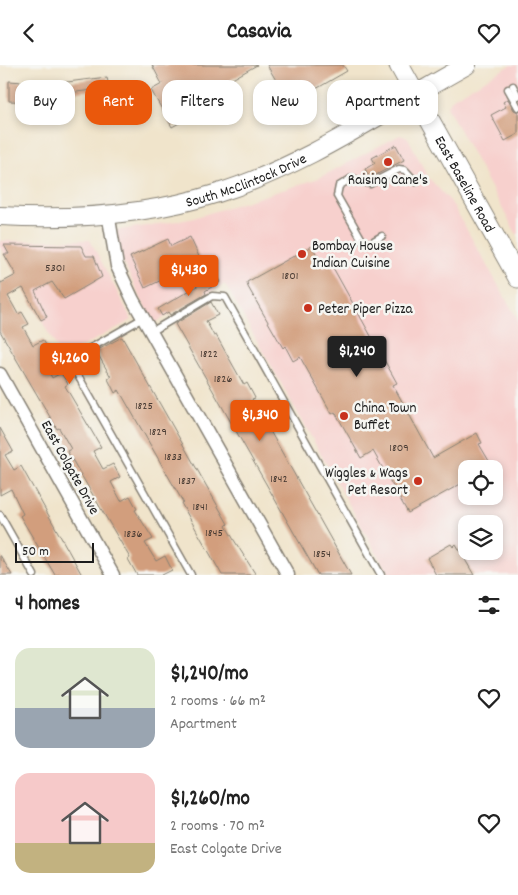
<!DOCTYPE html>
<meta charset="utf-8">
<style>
body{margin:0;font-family:Dekko,sans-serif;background:#f2f2f2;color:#222;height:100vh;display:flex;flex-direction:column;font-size:19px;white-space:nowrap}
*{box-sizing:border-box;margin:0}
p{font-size:16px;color:#767676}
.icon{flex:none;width:28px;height:28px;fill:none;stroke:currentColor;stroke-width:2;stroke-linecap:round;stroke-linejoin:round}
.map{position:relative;height:510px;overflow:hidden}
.side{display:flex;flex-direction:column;background:#fff;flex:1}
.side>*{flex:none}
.hud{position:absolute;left:15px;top:15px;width:489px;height:45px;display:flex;gap:10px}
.fabs{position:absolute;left:458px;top:395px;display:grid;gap:10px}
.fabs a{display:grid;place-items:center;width:45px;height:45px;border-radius:10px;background:#fff;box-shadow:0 2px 8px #0003;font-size:25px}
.scale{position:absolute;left:15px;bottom:12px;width:79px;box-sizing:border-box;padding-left:5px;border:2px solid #1c1c1c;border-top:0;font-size:14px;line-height:18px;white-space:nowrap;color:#1c1c1c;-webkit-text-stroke:4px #f6f6f2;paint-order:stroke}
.price{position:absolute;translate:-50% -42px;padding:0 11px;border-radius:5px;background:#ea580c;color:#fff;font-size:16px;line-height:32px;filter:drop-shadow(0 1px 2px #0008)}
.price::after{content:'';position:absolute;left:50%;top:30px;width:15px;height:11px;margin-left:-8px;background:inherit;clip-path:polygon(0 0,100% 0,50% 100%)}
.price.current{background:#222;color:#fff}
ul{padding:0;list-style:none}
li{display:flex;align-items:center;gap:15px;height:125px;padding:0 15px}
li span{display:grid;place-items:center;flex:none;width:140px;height:100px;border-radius:15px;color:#555}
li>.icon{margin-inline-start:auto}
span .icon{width:60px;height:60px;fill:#fffc;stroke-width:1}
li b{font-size:21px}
h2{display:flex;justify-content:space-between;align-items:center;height:60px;padding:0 15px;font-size:21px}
.chip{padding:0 18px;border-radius:15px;background:#fff;box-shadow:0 2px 8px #0003;font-size:18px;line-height:45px}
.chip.current{background:#ea580c;color:#fff}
header{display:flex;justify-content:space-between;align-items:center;height:65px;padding:0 15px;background:#fff;font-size:22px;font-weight:800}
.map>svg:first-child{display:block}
.built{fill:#f7d0cd;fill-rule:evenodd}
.building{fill:#d29e7d}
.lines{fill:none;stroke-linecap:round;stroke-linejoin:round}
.service-casing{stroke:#868074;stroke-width:9}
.minor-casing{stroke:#868074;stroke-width:15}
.secondary-casing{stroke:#868074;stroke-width:20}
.primary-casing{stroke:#868074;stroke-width:21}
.service{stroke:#fff;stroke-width:6}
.minor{stroke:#fff;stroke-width:12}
.secondary{stroke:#fff;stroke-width:18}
.primary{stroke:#fff;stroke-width:19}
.poi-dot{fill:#c8321e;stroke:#f6f6f2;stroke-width:2}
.labels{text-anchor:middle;stroke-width:5;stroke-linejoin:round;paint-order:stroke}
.number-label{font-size:12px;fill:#4a3c34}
.street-label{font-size:15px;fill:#1c1c1c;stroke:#f6f6f2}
.poi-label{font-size:15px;fill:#1c1c1c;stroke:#f6f6f2;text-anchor:start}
</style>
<header><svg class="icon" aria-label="back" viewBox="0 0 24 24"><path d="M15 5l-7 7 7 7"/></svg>Casavia<svg class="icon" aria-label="heart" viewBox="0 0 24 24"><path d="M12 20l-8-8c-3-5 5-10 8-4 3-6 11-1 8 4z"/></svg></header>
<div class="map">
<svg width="518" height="510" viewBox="0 0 518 510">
<rect width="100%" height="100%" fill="#f6f6f2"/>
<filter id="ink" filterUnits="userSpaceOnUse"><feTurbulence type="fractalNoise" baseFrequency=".02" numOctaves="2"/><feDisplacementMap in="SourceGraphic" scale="10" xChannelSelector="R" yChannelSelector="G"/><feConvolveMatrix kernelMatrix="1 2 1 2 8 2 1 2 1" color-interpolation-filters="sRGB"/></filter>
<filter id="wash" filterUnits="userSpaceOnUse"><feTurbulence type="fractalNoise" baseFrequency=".0096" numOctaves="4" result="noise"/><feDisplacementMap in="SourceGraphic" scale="20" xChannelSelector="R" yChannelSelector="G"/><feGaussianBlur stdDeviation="1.12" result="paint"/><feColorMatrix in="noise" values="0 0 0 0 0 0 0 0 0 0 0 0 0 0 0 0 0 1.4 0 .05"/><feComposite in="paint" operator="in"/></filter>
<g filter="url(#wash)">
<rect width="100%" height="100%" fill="#f0e4cb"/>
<g class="built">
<path d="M 511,0 L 518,0 L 518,172 L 447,42 L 453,33 Z"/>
<path d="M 400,70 L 408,73 L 428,112 L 451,137 L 518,255 L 518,510 L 389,510 L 225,219 L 153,259 L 121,193 L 114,166 L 190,154 L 289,123 L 319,113 ZM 466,404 L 494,404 L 494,431 L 466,431 ZM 466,459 L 494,459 L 494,486 L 466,486 Z"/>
<path d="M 90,175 L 132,255 L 62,292 L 0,182 L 0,176 Z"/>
</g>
<g id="blocks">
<g class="building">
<path d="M 152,0 L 257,0 L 227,17 L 230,23 L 197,42 L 199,47 L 172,62 L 151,25 L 162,19 Z"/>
<path d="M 267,0 L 343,0 L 347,6 L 290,39 Z"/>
<path d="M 107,12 L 109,23 L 52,30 L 37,29 L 37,37 L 9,36 L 9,16 L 51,19 Z"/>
<path d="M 508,34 L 514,45 L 518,47 L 518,69 L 505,76 L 491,50 L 506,42 L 503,37 Z"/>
<path d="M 396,80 L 404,95 L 370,113 L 365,104 L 375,98 L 372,93 Z"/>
<path d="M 190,172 L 201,196 L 145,223 L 130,192 L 168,174 L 171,181 Z"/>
<path d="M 4,180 L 81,181 L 86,191 L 94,191 L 102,212 L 64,234 L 52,217 L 35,226 L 47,252 L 41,255 L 23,223 L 8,231 L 18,249 L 22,247 L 29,259 L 23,262 L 33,280 L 43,275 L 51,288 L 42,293 L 52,313 L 61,308 L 68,319 L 65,321 L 101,382 L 93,386 L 103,404 L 113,399 L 120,412 L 111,417 L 121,436 L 130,431 L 137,444 L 135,445 L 153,474 L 145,478 L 156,496 L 165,491 L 172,505 L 162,510 L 137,510 L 128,494 L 130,493 L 67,386 L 71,384 L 59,363 L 57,364 L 0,266 L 0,216 L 1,218 L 16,210 L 4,189 L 9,189 Z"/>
<path d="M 312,181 L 324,203 L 331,199 L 397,318 L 393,320 L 433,393 L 477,368 L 482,378 L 479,379 L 492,401 L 487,404 L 466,404 L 466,416 L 408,448 L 373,386 L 361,393 L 335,347 L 332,349 L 300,292 L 293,296 L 285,281 L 283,283 L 248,222 L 247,217 Z"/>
<path d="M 216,210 L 220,217 L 205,226 L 206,229 L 170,250 L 168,247 L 162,251 L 158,244 Z"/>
<path d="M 211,237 L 218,250 L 206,256 L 214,271 L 216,270 L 244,320 L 247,318 L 255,333 L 252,334 L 351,510 L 318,510 L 175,259 Z"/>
<path d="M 122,272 L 228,459 L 226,461 L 234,475 L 256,510 L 222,510 L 181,438 L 183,437 L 119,325 L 115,328 L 108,314 L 111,312 L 96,286 Z"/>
<path d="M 0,363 L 13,386 L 5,390 L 14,405 L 21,401 L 82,510 L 55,510 L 20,451 L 23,449 L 11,424 L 0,430 Z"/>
<path d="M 451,479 L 453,482 L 456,479 L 474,510 L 436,510 L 427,493 Z"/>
<path d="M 0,490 L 12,510 L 0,510 Z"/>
</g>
</g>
</g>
<g filter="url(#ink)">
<use href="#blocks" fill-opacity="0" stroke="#868074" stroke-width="1"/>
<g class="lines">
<defs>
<g id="service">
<path d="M 513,21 L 518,31"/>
<path d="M 508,24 L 518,42"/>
<path d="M 382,171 L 370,178 L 365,178 L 361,173 L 337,131 L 339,121 L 352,113 L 370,119 L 399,104 L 405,105 L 416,117"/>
<path d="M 143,253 L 75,292 L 76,307 L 191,510"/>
<path d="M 151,267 L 212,231 L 225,232 L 381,510"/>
<path d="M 0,450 L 34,510"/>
</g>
<g id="minor">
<path d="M 108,148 L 117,201 L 133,235 L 288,510"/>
<path d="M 0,309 L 113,510"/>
</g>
<g id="secondary">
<path id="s1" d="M 0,151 C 72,155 149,150 218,128 C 305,101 387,44 467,0"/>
</g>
<g id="primary">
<path id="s2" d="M 399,0 L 518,213"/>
</g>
</defs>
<use href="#service" class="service-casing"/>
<use href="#minor" class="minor-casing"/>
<use href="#secondary" class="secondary-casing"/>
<use href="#primary" class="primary-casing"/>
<use href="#service" class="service"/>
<use href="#minor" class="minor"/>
<use href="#secondary" class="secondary"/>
<use href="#primary" class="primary"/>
</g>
</g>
<g class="poi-dot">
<circle cx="388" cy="97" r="5"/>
<circle cx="302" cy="189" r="5"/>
<circle cx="308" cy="243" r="5"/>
<circle cx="344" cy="351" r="5"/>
<circle cx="418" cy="416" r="5"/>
</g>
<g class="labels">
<g class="number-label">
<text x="55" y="206">5301</text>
<text x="290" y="214">1801</text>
<text x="209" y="292">1822</text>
<text x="223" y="317">1826</text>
<text x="144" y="344">1825</text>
<text x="158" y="370">1829</text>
<text x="399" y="386">1809</text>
<text x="173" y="395">1833</text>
<text x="279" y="417">1842</text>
<text x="187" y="419">1837</text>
<text x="200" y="445">1841</text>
<text x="214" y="471">1845</text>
<text x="133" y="472">1836</text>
<text x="322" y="492">1854</text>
</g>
<g class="street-label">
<text dy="5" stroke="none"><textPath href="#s1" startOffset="251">South McClintock Drive</textPath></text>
<text dy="5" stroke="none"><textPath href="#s2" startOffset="136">East Baseline Road</textPath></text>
<text transform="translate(71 402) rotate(61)" y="5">East Colgate Drive</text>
</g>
<g class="poi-label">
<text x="388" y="119" text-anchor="middle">Raising Cane's</text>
<text x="312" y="185">Bombay House<tspan x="312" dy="17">Indian Cuisine</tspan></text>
<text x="318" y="248">Peter Piper Pizza</text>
<text x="354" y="347">China Town<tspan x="354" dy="17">Buffet</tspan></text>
<text x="408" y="412" text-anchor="end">Wiggles &amp; Wags<tspan x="408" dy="17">Pet Resort</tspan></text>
</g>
</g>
</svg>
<div class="fabs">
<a><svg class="icon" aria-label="locate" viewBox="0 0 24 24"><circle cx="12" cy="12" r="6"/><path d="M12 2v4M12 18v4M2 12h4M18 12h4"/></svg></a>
<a><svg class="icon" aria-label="layers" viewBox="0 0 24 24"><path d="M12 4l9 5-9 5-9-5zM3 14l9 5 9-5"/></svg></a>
</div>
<div class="scale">50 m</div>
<b class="price" style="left:189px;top:232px">$1,430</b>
<b class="price current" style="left:357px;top:313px">$1,240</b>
<b class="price" style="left:70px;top:320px">$1,260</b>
<b class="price" style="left:260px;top:377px">$1,340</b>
<div class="hud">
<a class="chip">Buy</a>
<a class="chip current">Rent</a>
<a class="chip">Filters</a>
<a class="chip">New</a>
<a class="chip">Apartment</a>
</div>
</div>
<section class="side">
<h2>4 homes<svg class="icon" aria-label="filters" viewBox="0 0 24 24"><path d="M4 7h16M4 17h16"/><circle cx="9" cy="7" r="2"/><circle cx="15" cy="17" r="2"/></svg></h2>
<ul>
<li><span style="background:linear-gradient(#dfe7d0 60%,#9aa5b1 0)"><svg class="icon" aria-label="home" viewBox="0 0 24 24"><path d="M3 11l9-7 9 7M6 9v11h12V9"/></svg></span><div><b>$1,240/mo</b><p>2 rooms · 66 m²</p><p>Apartment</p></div><svg class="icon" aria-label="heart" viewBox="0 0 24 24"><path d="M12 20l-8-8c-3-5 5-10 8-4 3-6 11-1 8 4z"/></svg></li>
<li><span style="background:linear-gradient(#f6c9c9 70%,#c2b280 0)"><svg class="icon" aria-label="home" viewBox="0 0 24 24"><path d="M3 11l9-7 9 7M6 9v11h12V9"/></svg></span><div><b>$1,260/mo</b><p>2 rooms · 70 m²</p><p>East Colgate Drive</p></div><svg class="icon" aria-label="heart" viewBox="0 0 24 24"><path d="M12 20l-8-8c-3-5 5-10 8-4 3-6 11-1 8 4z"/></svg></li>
</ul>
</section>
